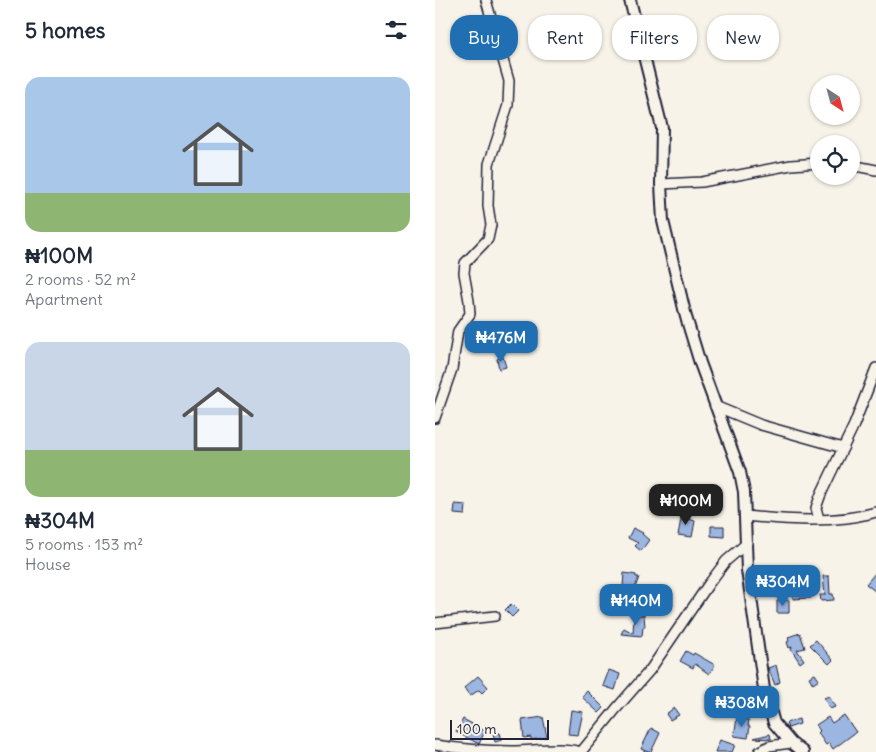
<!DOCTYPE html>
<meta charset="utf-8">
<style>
body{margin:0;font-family:Delius,sans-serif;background:#f6f6f7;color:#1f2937;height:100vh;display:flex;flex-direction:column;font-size:19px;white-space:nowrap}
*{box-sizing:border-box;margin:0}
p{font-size:16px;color:#747a83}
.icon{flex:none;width:28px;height:28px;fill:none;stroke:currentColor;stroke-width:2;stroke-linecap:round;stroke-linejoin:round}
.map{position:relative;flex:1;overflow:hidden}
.details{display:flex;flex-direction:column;background:#fff;width:435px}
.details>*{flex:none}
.banner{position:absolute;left:15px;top:15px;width:350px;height:45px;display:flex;gap:10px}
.needle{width:32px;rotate:144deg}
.tools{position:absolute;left:375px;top:75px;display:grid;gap:10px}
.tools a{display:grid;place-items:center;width:50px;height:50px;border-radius:50%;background:#fff;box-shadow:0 1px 4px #0004;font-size:25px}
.scale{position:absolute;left:15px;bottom:12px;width:99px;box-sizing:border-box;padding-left:5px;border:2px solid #22223b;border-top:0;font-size:14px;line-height:18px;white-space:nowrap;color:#22223b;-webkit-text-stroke:4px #f7f3e8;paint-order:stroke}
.price{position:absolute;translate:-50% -42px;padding:0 11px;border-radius:10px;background:#1f6fb2;color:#fff;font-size:16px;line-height:32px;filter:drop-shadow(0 1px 2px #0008)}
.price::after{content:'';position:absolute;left:50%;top:30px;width:15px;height:11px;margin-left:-8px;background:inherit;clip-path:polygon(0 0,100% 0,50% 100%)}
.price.current{background:#222;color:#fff}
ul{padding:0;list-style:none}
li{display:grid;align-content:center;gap:10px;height:265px;padding:0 25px}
li span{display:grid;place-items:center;height:155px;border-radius:15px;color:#555}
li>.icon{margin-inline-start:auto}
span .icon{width:90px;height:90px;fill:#fffc;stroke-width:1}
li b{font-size:21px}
h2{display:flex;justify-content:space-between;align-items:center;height:60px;padding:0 25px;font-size:21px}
.pill{padding:0 18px;border-radius:20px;background:#fff;box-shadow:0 1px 4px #0004;font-size:18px;line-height:45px}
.pill.current{background:#1f6fb2;color:#fff}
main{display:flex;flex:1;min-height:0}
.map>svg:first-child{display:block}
.building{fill:#9cb6e2;stroke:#22223b}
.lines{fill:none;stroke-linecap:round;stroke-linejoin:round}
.minor-casing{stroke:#22223b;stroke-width:12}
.major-casing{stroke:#22223b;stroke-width:14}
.minor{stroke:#f7f3e8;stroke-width:9}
.major{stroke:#f7f3e8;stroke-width:10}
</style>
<main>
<section class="details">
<h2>5 homes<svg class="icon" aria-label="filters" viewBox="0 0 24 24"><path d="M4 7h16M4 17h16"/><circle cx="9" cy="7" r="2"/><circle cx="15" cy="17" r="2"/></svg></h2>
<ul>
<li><span style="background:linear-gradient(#a9c7e8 75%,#8fb573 0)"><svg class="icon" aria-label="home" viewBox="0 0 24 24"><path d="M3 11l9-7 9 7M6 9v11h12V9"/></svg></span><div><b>₦100M</b><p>2 rooms · 52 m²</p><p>Apartment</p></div></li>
<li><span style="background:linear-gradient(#c9d6e8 70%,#8fb573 0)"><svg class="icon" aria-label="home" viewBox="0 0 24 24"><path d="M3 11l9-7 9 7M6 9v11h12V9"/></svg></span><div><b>₦304M</b><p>5 rooms · 153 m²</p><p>House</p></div></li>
</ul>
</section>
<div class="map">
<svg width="441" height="752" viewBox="0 0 441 752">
<rect width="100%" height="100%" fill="#f7f3e8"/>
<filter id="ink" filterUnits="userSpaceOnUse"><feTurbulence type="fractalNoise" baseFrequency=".02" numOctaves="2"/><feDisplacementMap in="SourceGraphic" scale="10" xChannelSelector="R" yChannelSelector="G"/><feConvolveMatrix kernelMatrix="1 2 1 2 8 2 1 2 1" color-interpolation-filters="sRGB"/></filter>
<g filter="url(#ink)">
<g class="building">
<path d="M 68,357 L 71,367 L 64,369 L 62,359 Z"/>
<path d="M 20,504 L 31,505 L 30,515 L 19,514 Z"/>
<path d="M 247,514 L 255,515 L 254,519 L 260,521 L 257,537 L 243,535 Z"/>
<path d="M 276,526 L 289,526 L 289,537 L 276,536 Z"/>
<path d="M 198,528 L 208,533 L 207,534 L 214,540 L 206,551 L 200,546 L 203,543 L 193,538 Z"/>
<path d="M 441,572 L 441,592 L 431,584 Z"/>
<path d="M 189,573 L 201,575 L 201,577 L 204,577 L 200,588 L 188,587 Z"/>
<path d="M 388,576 L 394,576 L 395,594 L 398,594 L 399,600 L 386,601 L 385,595 L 390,595 Z"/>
<path d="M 375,583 L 376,598 L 358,599 L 357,584 Z"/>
<path d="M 354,600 L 354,613 L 342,613 L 342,601 Z"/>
<path d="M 76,604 L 83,611 L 77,617 L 70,610 Z"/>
<path d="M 199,615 L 209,615 L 210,627 L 208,627 L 207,636 L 186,634 L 189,628 L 198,633 Z"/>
<path d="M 365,633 L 370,648 L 362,650 L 369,660 L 365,663 L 356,649 L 357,647 L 354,648 L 352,642 L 354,641 L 353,637 Z"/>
<path d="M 381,640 L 398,660 L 394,664 L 375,645 Z"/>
<path d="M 251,651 L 258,655 L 259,653 L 280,665 L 274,674 L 260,664 L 258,668 L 245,661 Z"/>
<path d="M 341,665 L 345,682 L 340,685 L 333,668 Z"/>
<path d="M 174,670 L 185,674 L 180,690 L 168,686 Z"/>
<path d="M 380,674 L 384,680 L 378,684 L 374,677 Z"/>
<path d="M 43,676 L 53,687 L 47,693 L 44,690 L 35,696 L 29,688 Z"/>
<path d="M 152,691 L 169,708 L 164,713 L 147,697 Z"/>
<path d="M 394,696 L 400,707 L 395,709 L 389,698 Z"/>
<path d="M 239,708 L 244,715 L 235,720 L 231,714 Z"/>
<path d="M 136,710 L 148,712 L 143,735 L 133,734 Z"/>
<path d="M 409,715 L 421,732 L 398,749 L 394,743 L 391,745 L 383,733 L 385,731 L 381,725 L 393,717 L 397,723 Z"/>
<path d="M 108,717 L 112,737 L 96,740 L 96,737 L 89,738 L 87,720 Z"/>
<path d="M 302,718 L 314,720 L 313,726 L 315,726 L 313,738 L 299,736 Z"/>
<path d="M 28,719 L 50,731 L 44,744 L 21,732 Z"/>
<path d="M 364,719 L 365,724 L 353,728 L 351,723 Z"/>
<path d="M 216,728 L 225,733 L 216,752 L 213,752 L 206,749 Z"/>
<path d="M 65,733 L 67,740 L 60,742 L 58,734 Z"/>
<path d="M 335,734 L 336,739 L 319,738 Z"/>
<path d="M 285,740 L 300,745 L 297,752 L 280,752 Z"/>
</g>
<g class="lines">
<defs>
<g id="minor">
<path d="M 416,165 L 441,170"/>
<path d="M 226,184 L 267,182 L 356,165 L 384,163"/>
<path d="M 280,406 L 326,425 L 408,448"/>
<path d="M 0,418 L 17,369 L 23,331 L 35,314 L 34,301 L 29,273 L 30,263 L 53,239 L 56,225 L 53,206 L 54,164 L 73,105 L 74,81 L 51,0"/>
<path d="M 310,516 C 351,520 401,524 441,512"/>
<path d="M 384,519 L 381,508 L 386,494 L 419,425 L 441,368"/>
<path d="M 0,623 L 60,616"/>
<path d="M 0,745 C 25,749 51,751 77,751 C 100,751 124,746 146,752"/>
<path d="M 146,752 L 181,709 L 215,670 L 273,585 L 291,561 L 312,543"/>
<path d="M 324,752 L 334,746 L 356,743"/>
</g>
<path id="major" d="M 195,0 L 227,128 L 226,184 L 228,221 L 251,317 L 265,363 L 305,472 L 309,492 L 312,570 L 329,689 L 339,723 L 356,743 L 368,752"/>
</defs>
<use href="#minor" class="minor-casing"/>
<use href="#major" class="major-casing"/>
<use href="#minor" class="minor"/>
<use href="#major" class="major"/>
</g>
</g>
</svg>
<div class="tools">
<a><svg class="needle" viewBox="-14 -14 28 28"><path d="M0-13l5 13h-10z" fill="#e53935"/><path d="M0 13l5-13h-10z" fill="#747a83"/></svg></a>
<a><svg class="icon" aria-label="locate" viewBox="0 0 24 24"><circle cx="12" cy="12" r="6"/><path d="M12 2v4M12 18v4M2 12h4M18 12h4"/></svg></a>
</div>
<div class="scale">100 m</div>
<b class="price" style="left:66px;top:363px">₦476M</b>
<b class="price current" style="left:251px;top:526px">₦100M</b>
<b class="price" style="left:348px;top:607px">₦304M</b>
<b class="price" style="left:201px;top:626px">₦140M</b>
<b class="price" style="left:307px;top:728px">₦308M</b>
<div class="banner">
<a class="pill current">Buy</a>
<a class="pill">Rent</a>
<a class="pill">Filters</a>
<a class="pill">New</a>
</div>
</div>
</main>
